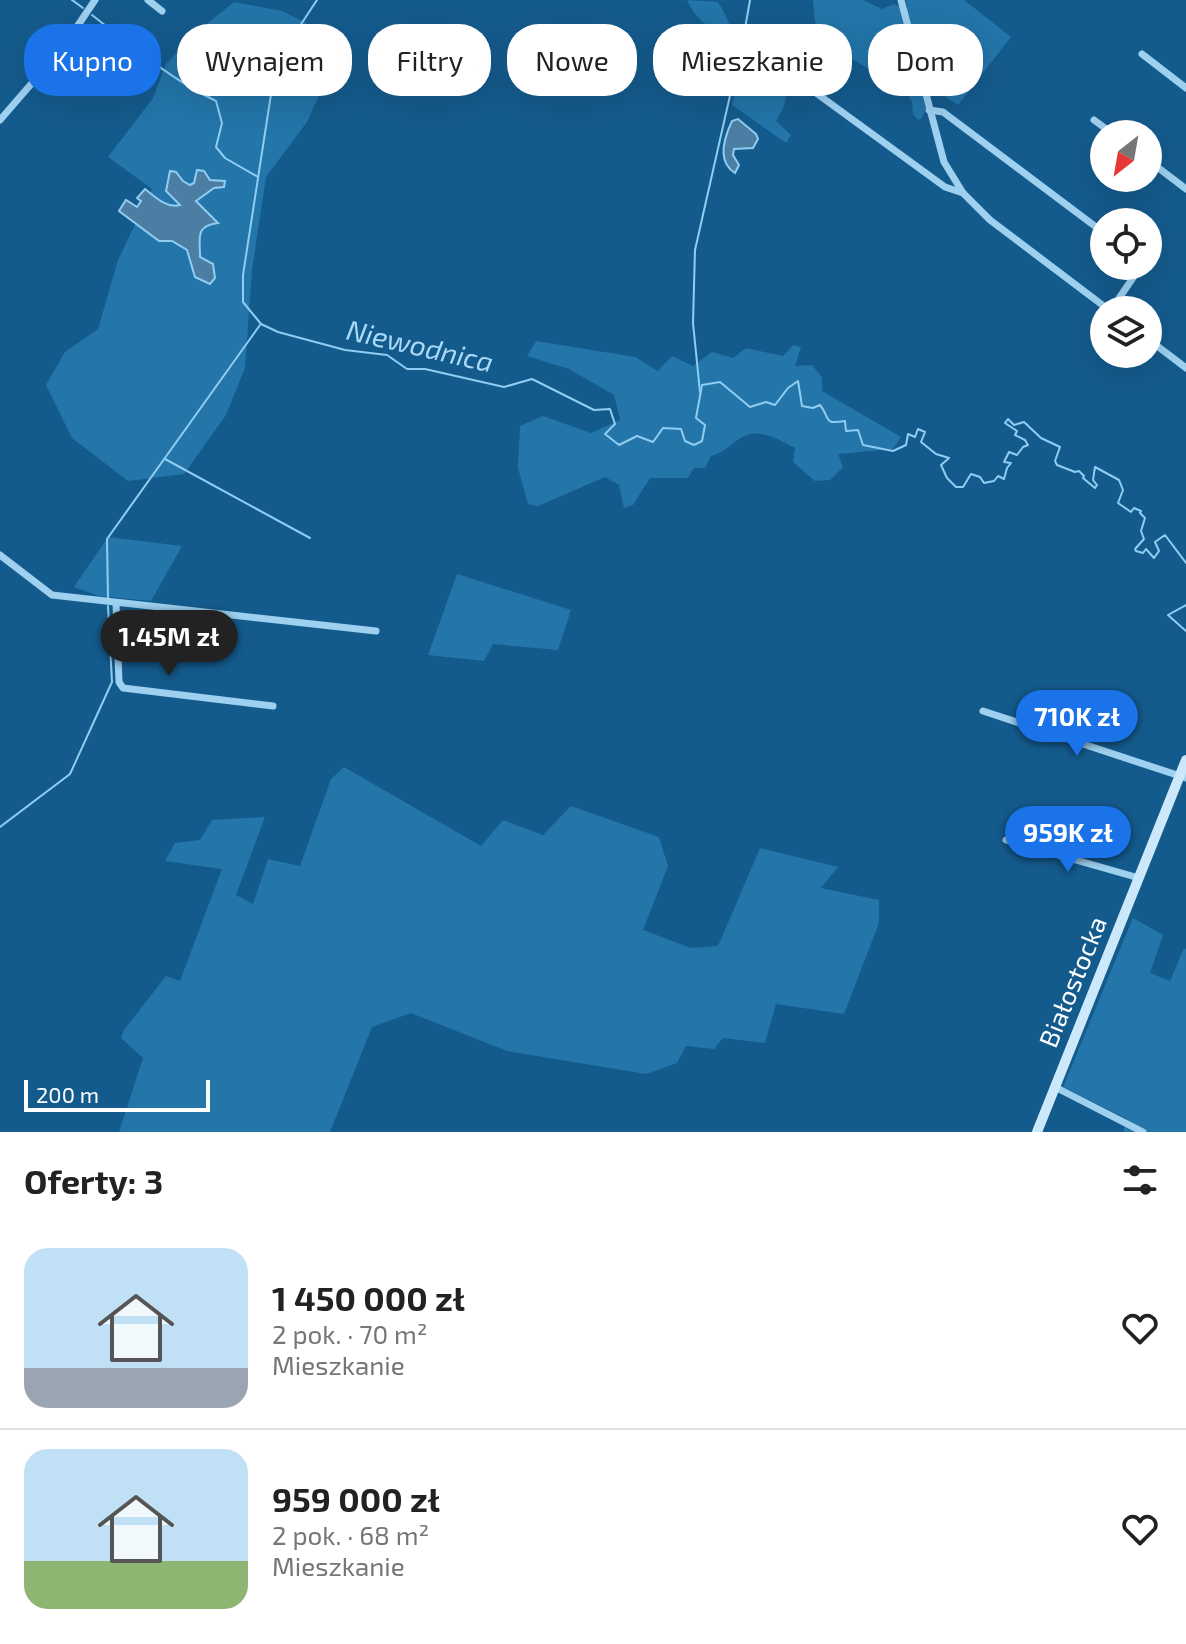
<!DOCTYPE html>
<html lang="pl">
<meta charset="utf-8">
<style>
body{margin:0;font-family:"Exo 2",sans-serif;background:#f6f6f6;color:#222;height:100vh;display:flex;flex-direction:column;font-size:30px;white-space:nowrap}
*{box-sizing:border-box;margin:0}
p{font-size:26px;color:#767676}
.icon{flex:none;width:44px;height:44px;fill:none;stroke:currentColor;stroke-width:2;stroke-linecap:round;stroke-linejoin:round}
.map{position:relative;height:1132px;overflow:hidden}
.sheet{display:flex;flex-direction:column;background:#fff;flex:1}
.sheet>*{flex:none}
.hud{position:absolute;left:24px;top:24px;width:1138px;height:72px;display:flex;gap:16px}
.needle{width:52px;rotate:211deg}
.tools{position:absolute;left:1090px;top:120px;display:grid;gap:16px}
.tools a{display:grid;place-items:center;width:72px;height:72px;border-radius:50%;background:#fff;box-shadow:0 8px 32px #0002;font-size:40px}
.scale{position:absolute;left:24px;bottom:20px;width:186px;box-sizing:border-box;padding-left:8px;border:4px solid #fff;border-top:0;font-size:22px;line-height:28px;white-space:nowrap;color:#fff;-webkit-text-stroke:6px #145b8d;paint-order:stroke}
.price{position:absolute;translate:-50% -68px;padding:0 18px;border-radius:28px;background:#1a73e8;color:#fff;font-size:26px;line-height:52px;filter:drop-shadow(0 2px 4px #0008)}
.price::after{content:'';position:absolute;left:50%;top:48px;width:24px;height:18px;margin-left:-12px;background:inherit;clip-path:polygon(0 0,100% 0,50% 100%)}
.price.on{background:#222;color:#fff}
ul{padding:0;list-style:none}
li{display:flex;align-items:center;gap:24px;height:200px;padding:0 24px}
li+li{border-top:2px solid #e0e0e0}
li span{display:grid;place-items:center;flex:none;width:224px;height:160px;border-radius:24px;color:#555}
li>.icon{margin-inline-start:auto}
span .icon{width:96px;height:96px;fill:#fffc;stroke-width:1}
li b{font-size:34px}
h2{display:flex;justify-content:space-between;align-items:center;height:96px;padding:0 24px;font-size:34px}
.chip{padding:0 28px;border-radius:32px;background:#fff;box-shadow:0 8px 32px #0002;font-size:28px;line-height:72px}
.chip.on{background:#1a73e8;color:#fff}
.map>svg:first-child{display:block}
.green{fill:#2375aa}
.water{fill:#4b7ea2;stroke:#90cdf3;stroke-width:2}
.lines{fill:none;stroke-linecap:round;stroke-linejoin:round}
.stream{stroke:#90cdf3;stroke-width:2}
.street{stroke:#9ed0f0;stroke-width:7}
.secondary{stroke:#cce8fb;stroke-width:10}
.labels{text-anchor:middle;stroke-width:6;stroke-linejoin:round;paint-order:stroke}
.street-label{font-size:26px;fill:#fff;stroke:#145b8d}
.water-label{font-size:28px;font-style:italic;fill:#aad9f8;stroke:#145b8d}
</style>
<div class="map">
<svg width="1186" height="1132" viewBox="0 0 1186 1132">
<rect width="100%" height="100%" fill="#145b8d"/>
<g class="green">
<path d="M 687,0 L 718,2 C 724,11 728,21 733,31 C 743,49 772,76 788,89 L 784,106 L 776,121 L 791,135 L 786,143 L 732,105 L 744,58 C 727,36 698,27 687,0 Z"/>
<path d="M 813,0 L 863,0 L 882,9 L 894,4 L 907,9 L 906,0 L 964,0 L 1011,37 L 958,105 L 937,91 L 929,98 L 922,118 L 918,120 L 913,114 C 912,110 913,106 912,102 C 906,83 837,57 821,36 C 814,26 814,12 813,0 Z"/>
<path d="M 234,2 L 282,11 L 306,23 L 322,51 L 325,82 L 307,122 L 266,177 L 252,270 L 245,368 L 226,415 L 184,474 L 128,481 L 72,438 L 46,385 L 65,352 L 98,329 L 118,260 L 152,189 L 108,157 L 153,98 L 166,64 L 200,29 Z"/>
<path d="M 536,341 L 635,357 L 658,371 L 672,356 L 693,366 L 712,352 L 733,358 L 746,348 L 783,356 L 793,345 L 801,347 L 795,366 L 812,365 L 822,377 L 822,391 L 901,437 L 893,449 L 838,454 L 843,467 L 830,480 L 815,481 L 793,462 L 795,448 C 777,439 758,426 739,439 C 728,447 724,452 711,456 L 705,468 L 694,468 L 688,478 L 650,478 L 633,505 L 624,508 L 619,485 L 605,477 L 538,506 L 528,504 L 518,468 L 520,426 L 543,416 L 591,433 L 620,420 L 614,395 L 569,369 L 527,356 Z"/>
<path d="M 108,537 L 182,546 L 151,601 L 99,596 L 74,587 Z"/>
<path d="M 457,574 L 571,610 L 558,650 L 493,644 L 484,661 L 428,655 Z"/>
<path d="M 344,767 L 481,846 L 503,820 L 543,835 L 571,806 L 659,837 L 668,866 L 643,930 L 691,948 L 718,946 L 760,848 L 838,867 L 821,888 L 879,900 L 879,923 L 844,1014 L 776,1004 L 765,1043 L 723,1038 L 714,1049 L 686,1046 L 677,1063 L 646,1074 L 507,1051 L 411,1013 L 372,1027 L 330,1132 L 119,1132 L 143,1058 L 121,1038 L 124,1030 L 166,976 L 180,981 L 222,869 L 165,861 L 175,843 L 200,840 L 212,820 L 265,817 L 236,895 L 253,904 L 268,859 L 300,866 L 331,779 Z"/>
<path d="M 1133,918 L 1163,935 L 1150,973 L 1170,981 L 1184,948 L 1186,949 L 1186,1132 L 1123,1132 L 1127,1119 L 1063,1087 Z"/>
</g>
<g class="water">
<path d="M 738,119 L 756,134 L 758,139 L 753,148 L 734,149 L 733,155 L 739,165 L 735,173 C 717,162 724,138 732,121 Z"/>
<path d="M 197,170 L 204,171 L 210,180 L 225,181 L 224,187 L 214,188 L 196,201 L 218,223 C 195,226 200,237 200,257 L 213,264 L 215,278 L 210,284 L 195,277 L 187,250 L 172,241 L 159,241 L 119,211 L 126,200 L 137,207 L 141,201 L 137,198 L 145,189 C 155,197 167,209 180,205 L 166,191 L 170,171 L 176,172 L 183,181 L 190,185 L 194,183 Z"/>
</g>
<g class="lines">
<g class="stream">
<path d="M 72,0 L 83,8"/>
<path d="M 317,0 L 276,62 L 243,275 L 243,302 L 261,324 L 278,332 L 345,350 L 387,355 L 407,369 L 425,369 L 504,387 L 532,379 L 594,410 L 610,409 L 615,424 L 605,434 L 619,445 L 637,436 L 653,442 L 663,428 L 681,429 L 685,441 L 694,445 L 702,441 L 705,425 L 696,418 L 702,385 L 720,382 L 750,407 L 766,402 L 775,405 L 788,388 L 798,381 L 802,406 L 813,408 L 820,405 C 831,418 822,425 845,421 L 846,431 L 858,430 L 863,445 L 893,451 L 906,445 L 908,434 L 915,437 L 918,429 L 925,432 L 921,442 L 936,454 L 949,458 L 941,465 L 947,478 L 956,487 L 963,487 L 971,474 L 980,477 L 984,483 L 994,481 L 998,476 L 1004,479 L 1007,468 L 1011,463 L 1004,462 L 1009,452 L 1017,455 L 1023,447 L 1028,445 L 1025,440 L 1015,435 L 1017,431 L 1005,423 L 1008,419 L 1014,425 L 1024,422 L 1041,438 L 1060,447 L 1055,461 L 1057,465 L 1075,472 L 1079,471 L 1084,476 L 1083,478 L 1095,488 L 1097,485 L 1093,480 L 1095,467 L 1119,480 L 1123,490 L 1118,503 L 1131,512 L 1134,508 L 1141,511 L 1140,513 L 1145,518 L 1141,531 L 1144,539 L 1135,549 L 1136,551 L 1143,553 L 1146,549 L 1154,558 L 1159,551 L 1155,542 L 1165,535 L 1186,563"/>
<path d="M 92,15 C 132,46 170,79 216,101 L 222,123 L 216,147 L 225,158 L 258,177"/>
<path d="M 743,40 L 750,0"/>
<path d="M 700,392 L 693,323 L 695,250 L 741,47"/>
<path d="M 165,459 L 310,538"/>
<path d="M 108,598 L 107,539 L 260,325"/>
<path d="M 1186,605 L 1168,615 L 1186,631"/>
<path d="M 0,827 L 70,774 L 112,682 L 108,606"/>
</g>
<g class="street">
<path d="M 148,0 L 162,11"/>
<path d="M 901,0 L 944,162 L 963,193 L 990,220 L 1109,310"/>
<path d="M 1142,54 L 1186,88"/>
<path d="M 816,93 L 945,187 L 963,193"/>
<path d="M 929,110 L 943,112 L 1104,233"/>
<path d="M 0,120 L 64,46 L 95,0"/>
<path d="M 1094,120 L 1113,134"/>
<path d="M 1148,160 L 1186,189"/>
<path d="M 1111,310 L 1141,266"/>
<path d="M 1148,339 L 1186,368"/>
<path d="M 0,555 L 52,595 L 376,631"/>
<path d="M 116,603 L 119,682 L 123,688 L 273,706"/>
<path d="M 983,711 L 1186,778"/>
<path d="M 1006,840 L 1139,878"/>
<path d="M 1055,1087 L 1143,1132"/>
</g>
<path class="secondary" d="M 1037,1132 L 1186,760"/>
</g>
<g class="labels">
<g class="street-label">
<text transform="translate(1073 982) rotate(-68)" y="9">Białostocka</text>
</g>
<g class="water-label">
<text transform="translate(420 346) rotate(13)" y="10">Niewodnica</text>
</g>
</g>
</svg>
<div class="tools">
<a><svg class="needle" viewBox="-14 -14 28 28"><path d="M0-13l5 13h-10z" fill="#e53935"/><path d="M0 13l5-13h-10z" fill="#767676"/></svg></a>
<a><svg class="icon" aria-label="locate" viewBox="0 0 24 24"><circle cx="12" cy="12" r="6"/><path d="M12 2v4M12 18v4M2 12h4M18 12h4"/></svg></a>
<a><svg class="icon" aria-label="layers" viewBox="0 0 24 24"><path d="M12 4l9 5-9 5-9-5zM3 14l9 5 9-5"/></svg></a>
</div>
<div class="scale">200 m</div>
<b class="price on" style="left:169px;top:678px">1.45M zł</b>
<b class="price" style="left:1077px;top:758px">710K zł</b>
<b class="price" style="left:1068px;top:874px">959K zł</b>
<div class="hud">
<a class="chip on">Kupno</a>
<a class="chip">Wynajem</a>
<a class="chip">Filtry</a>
<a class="chip">Nowe</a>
<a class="chip">Mieszkanie</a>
<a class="chip">Dom</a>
</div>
</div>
<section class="sheet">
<h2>Oferty: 3<svg class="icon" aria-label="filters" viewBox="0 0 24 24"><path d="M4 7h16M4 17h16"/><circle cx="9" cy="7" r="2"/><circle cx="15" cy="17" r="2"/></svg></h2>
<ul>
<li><span style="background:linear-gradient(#bfe0f5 75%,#9aa5b1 0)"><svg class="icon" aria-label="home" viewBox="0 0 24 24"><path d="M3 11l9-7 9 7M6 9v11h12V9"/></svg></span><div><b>1 450 000 zł</b><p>2 pok. · 70 m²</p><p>Mieszkanie</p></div><svg class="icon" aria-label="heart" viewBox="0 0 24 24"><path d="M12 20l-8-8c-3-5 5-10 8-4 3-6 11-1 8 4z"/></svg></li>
<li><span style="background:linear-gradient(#bfe0f5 70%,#8fb573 0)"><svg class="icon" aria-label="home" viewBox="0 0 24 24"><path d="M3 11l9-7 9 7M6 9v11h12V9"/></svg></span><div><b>959 000 zł</b><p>2 pok. · 68 m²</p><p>Mieszkanie</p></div><svg class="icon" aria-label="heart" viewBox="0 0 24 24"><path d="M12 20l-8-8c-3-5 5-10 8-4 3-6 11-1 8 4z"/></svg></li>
</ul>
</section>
